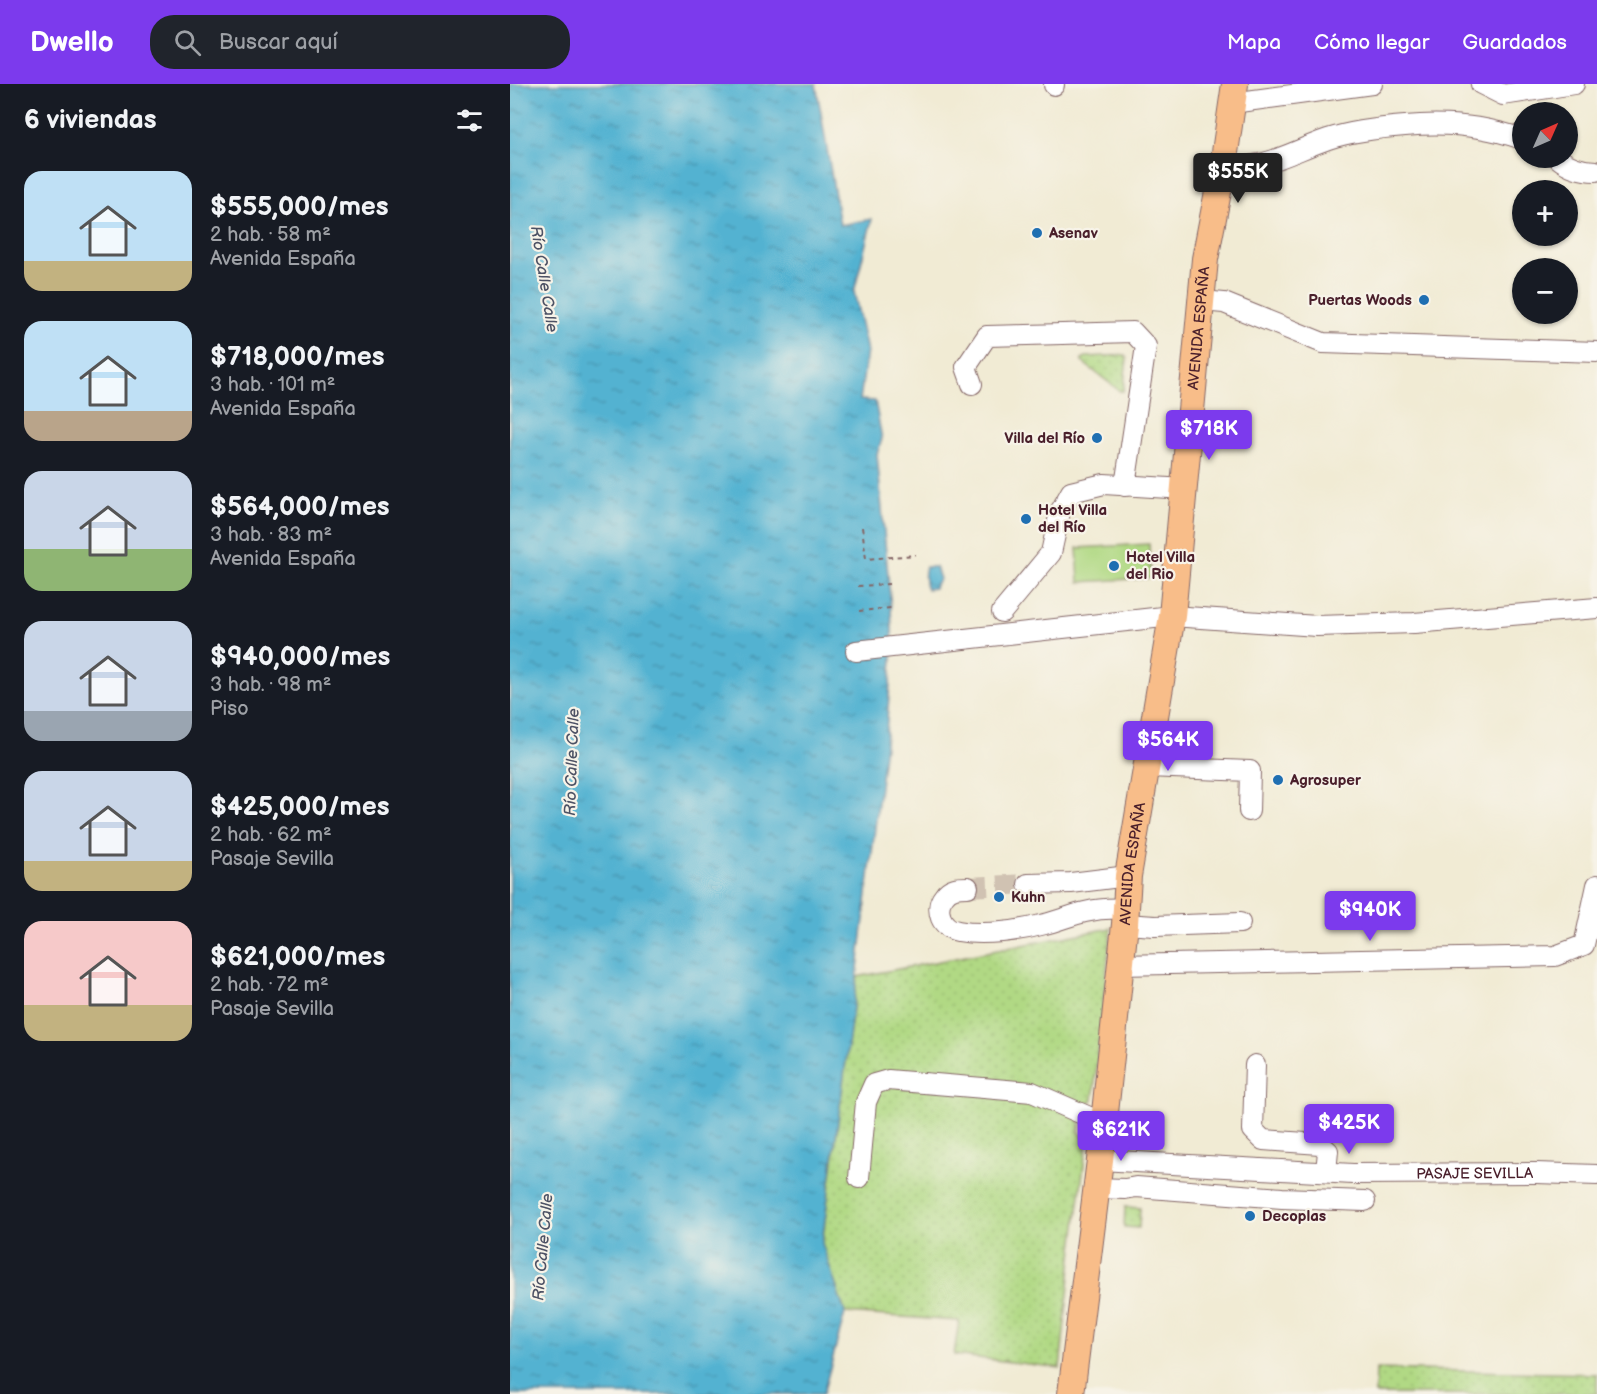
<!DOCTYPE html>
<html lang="es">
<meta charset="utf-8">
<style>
body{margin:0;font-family:"Balsamiq Sans",sans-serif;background:#20242c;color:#f1f3f6;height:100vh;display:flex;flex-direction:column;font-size:22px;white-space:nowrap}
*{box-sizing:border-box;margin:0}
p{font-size:20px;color:#9ea1a6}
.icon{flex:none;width:33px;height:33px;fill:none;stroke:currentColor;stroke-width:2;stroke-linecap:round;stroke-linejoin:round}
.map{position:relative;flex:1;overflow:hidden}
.sheet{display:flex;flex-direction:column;background:#171b24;width:510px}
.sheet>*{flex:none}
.needle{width:39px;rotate:45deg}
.tools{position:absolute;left:1002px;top:18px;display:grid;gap:12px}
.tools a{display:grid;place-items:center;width:66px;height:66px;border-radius:50%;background:#171b24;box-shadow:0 2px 4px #0004;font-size:30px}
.price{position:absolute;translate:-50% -51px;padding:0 14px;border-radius:6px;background:#7c3aed;color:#fff;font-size:20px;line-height:39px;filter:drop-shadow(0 2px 3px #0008)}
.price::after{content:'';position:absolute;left:50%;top:36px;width:18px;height:14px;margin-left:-9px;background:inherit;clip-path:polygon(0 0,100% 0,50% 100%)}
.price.active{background:#222;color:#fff}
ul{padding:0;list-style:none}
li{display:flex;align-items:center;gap:18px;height:150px;padding:0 24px}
li span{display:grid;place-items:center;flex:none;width:168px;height:120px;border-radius:18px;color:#555}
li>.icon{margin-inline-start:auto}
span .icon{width:72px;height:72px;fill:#fffc;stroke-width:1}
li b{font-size:26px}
h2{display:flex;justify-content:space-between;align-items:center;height:72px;padding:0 24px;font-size:26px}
header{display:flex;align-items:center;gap:36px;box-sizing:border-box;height:84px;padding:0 30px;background:#7c3aed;color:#fff}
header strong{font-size:28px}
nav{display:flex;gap:33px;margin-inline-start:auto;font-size:21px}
.search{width:420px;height:54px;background:#20242c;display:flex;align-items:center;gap:15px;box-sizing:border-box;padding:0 21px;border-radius:24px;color:#9ea1a6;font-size:22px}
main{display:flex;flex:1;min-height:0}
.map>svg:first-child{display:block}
.grass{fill:url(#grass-dots);stroke:#7e7c58;stroke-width:1.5}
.pitch{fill:#b1d984;stroke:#7e7c58;stroke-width:1.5}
.water{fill:url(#water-ripples);stroke:#4e687e;stroke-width:1.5}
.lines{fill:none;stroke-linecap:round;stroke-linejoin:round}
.minor-tunnel{stroke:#d0c2b2;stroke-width:20;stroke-dasharray:20 10;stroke-linecap:butt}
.minor-casing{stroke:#846666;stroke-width:22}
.major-casing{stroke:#846666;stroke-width:28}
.path{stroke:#846666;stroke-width:2;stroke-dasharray:4.5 4.5;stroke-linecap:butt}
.minor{stroke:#fff;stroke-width:20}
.major{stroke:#f8bd89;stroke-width:26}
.poi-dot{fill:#1f6fb2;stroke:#f7f3e8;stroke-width:2}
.labels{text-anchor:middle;stroke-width:4.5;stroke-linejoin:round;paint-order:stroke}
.poi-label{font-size:15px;font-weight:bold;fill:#4a1f2b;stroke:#f7f3e8;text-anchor:start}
.street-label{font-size:15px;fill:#4a1f2b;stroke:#f7f3e8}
.water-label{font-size:16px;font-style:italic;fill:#4d5265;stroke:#f7f3e8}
</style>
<header>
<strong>Dwello</strong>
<div class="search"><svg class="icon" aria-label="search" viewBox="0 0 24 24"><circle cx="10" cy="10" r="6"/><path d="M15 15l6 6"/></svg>Buscar aquí</div>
<nav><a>Mapa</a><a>Cómo llegar</a><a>Guardados</a></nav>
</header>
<main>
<section class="sheet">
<h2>6 viviendas<svg class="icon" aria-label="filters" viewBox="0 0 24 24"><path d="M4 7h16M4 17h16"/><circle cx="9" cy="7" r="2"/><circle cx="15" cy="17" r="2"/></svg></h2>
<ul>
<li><span style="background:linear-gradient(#bfe0f5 75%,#c2b280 0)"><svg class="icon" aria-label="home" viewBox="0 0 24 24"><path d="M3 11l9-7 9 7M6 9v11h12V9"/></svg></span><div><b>$555,000/mes</b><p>2 hab. · 58 m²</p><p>Avenida España</p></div></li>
<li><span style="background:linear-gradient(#bfe0f5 75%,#b9a48a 0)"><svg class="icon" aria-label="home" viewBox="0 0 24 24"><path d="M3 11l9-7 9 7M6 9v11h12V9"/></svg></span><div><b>$718,000/mes</b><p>3 hab. · 101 m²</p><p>Avenida España</p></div></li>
<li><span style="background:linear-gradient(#c9d6e8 65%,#8fb573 0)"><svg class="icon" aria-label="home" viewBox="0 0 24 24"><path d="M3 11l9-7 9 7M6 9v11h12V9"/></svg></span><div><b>$564,000/mes</b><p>3 hab. · 83 m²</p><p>Avenida España</p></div></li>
<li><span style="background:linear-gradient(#c9d6e8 75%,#9aa5b1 0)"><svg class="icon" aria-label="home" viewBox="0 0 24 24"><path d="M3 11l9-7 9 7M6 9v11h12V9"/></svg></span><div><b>$940,000/mes</b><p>3 hab. · 98 m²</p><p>Piso</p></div></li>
<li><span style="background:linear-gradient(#c9d6e8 75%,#c2b280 0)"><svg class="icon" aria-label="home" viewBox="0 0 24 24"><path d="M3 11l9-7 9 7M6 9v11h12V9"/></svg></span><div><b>$425,000/mes</b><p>2 hab. · 62 m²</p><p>Pasaje Sevilla</p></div></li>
<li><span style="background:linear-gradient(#f6c9c9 70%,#c2b280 0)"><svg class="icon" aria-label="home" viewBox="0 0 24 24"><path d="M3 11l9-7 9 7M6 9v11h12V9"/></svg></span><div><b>$621,000/mes</b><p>2 hab. · 72 m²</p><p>Pasaje Sevilla</p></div></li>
</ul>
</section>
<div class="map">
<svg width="1087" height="1310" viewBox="0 0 1087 1310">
<defs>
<pattern id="grass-dots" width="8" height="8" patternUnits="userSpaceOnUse" patternTransform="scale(1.5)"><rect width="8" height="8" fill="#b1d984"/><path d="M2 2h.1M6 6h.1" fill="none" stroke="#9aba72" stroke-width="1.8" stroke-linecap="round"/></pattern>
<pattern id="water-ripples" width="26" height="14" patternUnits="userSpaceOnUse" patternTransform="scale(1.5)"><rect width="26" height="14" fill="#52b2d1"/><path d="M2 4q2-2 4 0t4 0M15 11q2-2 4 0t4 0" fill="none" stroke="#4690aa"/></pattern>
</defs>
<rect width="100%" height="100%" fill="#f7f3e8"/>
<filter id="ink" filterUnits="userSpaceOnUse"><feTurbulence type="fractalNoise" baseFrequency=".0167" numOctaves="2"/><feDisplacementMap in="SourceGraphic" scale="12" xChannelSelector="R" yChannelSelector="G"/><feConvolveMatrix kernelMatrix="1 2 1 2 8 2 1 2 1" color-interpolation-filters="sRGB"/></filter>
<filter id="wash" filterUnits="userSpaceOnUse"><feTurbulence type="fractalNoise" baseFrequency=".008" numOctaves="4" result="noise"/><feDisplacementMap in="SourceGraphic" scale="24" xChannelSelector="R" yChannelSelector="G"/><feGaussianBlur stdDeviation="1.35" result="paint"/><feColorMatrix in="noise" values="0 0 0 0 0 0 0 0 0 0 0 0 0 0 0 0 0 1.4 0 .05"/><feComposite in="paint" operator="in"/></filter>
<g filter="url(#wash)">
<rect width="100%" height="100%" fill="#f1ebd4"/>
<g class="grass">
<path d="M 615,271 L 617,275 L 613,307 L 610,307 L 572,278 L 572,275 L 576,273 Z"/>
<path d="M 601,844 L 583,1016 L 571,1024 L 569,1048 L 577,1056 L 562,1173 L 550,1284 L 444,1271 L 449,1237 L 335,1229 L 312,1160 L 347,893 Z"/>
<path d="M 615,1123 L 630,1124 L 629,1144 L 614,1143 Z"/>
<path d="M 866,1285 L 1087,1290 L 1087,1310 L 865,1310 Z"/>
</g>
<path class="pitch" d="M 639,460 L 641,494 L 569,498 L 567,464 Z"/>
<g class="water">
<path d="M 0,0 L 306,0 L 330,141 L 362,135 L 344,208 L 357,267 L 350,316 L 365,317 L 372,355 L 367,370 L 381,524 L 383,563 L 375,661 L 347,893 L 312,1159 L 335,1229 L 313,1310 L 0,1310 Z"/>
<path d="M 416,483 L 426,483 L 430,495 L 425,501 L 424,504 L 417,505 C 414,500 414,488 416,483 Z"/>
</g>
</g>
<g filter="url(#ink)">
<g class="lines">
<path class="minor-tunnel" d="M 458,803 L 518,800"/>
<defs>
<g id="minor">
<path d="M 544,0 L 544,1"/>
<path d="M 971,0 L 993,11 L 1064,0"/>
<path d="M 722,19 L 862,0"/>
<path d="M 1048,74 C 1059,83 1072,87 1086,87"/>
<path d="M 713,82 C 756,86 780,68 818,55 C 843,47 869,44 895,42 C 936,38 973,41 1012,55"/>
<path d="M 692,217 L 714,219 L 813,259 L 1087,268"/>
<path d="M 462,300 L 456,283 L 477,252 L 623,248 L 636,262 L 615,402"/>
<path d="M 492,528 L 541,469 L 550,428 L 561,408 L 594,400 L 675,405"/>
<path d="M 346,567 L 662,532 L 807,542 L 904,539 L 1087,524"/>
<path d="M 637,683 L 740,687 L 739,727"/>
<path d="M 518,800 L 561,799 L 618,792"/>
<path d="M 458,803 C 448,803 440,803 434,812 C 429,818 428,826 431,834 C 434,841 441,846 448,847 C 474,852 510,847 535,840 C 548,837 561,831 575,828 C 588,825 602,824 616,825"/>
<path d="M 615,840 L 645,842 L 730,839"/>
<path d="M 610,881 L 1045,872 L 1074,861 L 1087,801"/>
<path d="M 745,981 L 743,1046 L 753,1056 L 810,1060 L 818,1067 L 816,1088"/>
<path id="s1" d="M 590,1076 L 843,1090 L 1026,1089 L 1087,1091"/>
<path d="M 349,1094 L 356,1018 L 364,1000 L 378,996 L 522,1008 L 593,1039"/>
<path d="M 586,1104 L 615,1105 L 626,1103 L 772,1114 L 855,1117"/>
</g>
<g id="major">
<path id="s2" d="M 561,1310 L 590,1076 L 615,840 L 618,792 L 662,532 L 695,175 L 713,82 L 725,0"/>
</g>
</defs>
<use href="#minor" class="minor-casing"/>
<use href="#major" class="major-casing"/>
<g class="path">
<path d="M 352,443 L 356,475 L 406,471"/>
<path d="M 348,502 L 379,500"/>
<path d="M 349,527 L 381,524"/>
</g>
<use href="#minor" class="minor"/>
<use href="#major" class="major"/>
</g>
</g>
<g class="poi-dot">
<circle cx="527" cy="149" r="6"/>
<circle cx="914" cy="216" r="6"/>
<circle cx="587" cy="354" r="6"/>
<circle cx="516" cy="435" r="6"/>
<circle cx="604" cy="482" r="6"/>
<circle cx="768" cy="696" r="6"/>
<circle cx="489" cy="813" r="6"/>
<circle cx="740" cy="1132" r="6"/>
</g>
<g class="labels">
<g class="poi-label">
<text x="539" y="154">Asenav</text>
<text x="902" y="221" text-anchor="end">Puertas Woods</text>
<text x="575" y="359" text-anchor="end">Villa del Río</text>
<text x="528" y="431">Hotel Villa<tspan x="528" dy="17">del Río</tspan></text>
<text x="616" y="478">Hotel Villa<tspan x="616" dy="17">del Rio</tspan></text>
<text x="780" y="701">Agrosuper</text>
<text x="501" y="818">Kuhn</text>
<text x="752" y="1137">Decoplas</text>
</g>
<g class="street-label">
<text dy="5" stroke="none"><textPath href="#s2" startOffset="1074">AVENIDA ESPAÑA</textPath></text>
<text dy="5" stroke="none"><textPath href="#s2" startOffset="534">AVENIDA ESPAÑA</textPath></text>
<text dy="5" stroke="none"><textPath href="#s1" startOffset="375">PASAJE SEVILLA</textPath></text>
</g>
<g class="water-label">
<text transform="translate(35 195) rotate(81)" y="6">Río Calle Calle</text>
<text transform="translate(61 678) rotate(-88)" y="6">Río Calle Calle</text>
<text transform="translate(32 1163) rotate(-85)" y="6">Río Calle Calle</text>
</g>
</g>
</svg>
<div class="tools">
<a><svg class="needle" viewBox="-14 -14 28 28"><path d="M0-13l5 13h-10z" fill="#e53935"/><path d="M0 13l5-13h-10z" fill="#9ea1a6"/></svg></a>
<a>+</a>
<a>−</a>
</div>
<b class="price active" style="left:728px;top:120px">$555K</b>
<b class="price" style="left:699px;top:377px">$718K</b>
<b class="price" style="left:658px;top:688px">$564K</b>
<b class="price" style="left:860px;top:858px">$940K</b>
<b class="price" style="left:839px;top:1071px">$425K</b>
<b class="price" style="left:611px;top:1078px">$621K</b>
</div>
</main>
